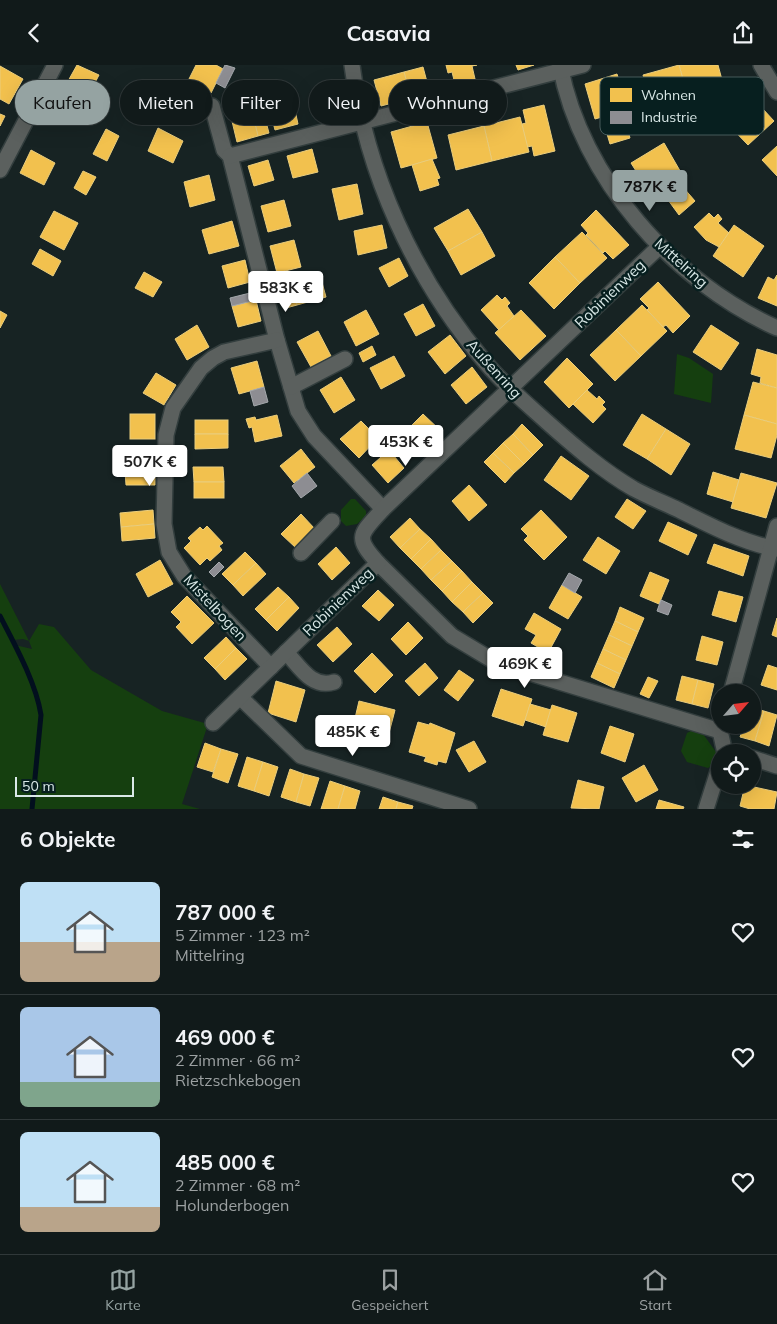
<!DOCTYPE html>
<html lang="de">
<meta charset="utf-8">
<style>
body{margin:0;font-family:Mulish,sans-serif;background:#1a2323;color:#f1f3f6;height:100vh;display:flex;flex-direction:column;font-size:19px;white-space:nowrap}
*{box-sizing:border-box;margin:0}
p{font-size:16px;color:#9ca1a2}
.icon{flex:none;width:28px;height:28px;fill:none;stroke:currentColor;stroke-width:2;stroke-linecap:round;stroke-linejoin:round}
.map{position:relative;height:744px;overflow:hidden}
.side{display:flex;flex-direction:column;background:#111a1a;flex:1}
.side>*{flex:none}
.top-card{position:absolute;left:15px;top:15px;width:500px;height:45px;display:flex;gap:10px}
.needle{width:32px;rotate:62deg}
.buttons{position:absolute;left:711px;top:619px;display:grid;gap:10px}
.buttons a{display:grid;place-items:center;width:50px;height:50px;border-radius:50%;background:#111a1a;box-shadow:0 5px 20px #0002,0 0 0 1px #303839;font-size:25px}
.scale{position:absolute;left:15px;bottom:12px;width:119px;box-sizing:border-box;padding-left:5px;border:2px solid #d9e8e7;border-top:0;font-size:14px;line-height:18px;white-space:nowrap;color:#d9e8e7;-webkit-text-stroke:4px #071f1f;paint-order:stroke}
.price{position:absolute;translate:-50% -42px;padding:0 11px;border-radius:5px;background:#fff;color:#222;font-size:16px;line-height:32px;filter:drop-shadow(0 1px 2px #0008)}
.price::after{content:'';position:absolute;left:50%;top:30px;width:15px;height:11px;margin-left:-8px;background:inherit;clip-path:polygon(0 0,100% 0,50% 100%)}
.price.current{background:#95a3a2;color:#111}
ul{padding:0;list-style:none}
li{display:flex;align-items:center;gap:15px;height:125px;padding:0 20px}
li+li{border-top:1px solid #303839}
li span{display:grid;place-items:center;flex:none;width:140px;height:100px;border-radius:8px;color:#555}
li>.icon{margin-inline-start:auto}
span .icon{width:60px;height:60px;fill:#fffc;stroke-width:1}
li b{font-size:21px}
h2{display:flex;justify-content:space-between;align-items:center;height:60px;padding:0 20px;font-size:21px}
.tag{padding:0 18px;border-radius:22px;background:#111a1a;box-shadow:0 5px 20px #0002,0 0 0 1px #303839;font-size:18px;line-height:45px}
.tag.current{background:#95a3a2;color:#111}
header{display:flex;justify-content:space-between;align-items:center;height:65px;padding:0 20px;background:#111a1a;font-size:22px;font-weight:700}
.tabs{display:flex;justify-content:space-around;align-items:center;height:70px;border-top:1px solid #303839;background:#111a1a;font-size:14px;color:#9ca1a2}
.tabs a{display:grid;justify-items:center;gap:2px}
.tabs .current{color:#95a3a2}
.map>svg:first-child{display:block}
.green{fill:#153f0f;fill-rule:evenodd}
.homes{fill:#f2c14e;stroke:#eacd7c}
.industry{fill:#8d8d92;stroke:#a4a8ac}
.lines{fill:none;stroke-linecap:round;stroke-linejoin:round}
.stream{stroke:#020f1e;stroke-width:5}
.minor-casing{stroke:#333e3e;stroke-width:18}
.minor{stroke:#5b605e;stroke-width:15}
.labels{text-anchor:middle;stroke-width:5;stroke-linejoin:round;paint-order:stroke}
.street-label{font-size:15px;fill:#d9e8e7;stroke:#071f1f}
.key{fill:#071f1f;stroke:#465b5b;stroke-width:1}
.key-label{font-size:14px;fill:#d9e8e7}
</style>
<header><svg class="icon" aria-label="back" viewBox="0 0 24 24"><path d="M15 5l-7 7 7 7"/></svg>Casavia<svg class="icon" aria-label="share" viewBox="0 0 24 24"><path d="M12 15V3M7 8l5-5 5 5M5 13v7h14v-7"/></svg></header>
<div class="map">
<svg width="777" height="744" viewBox="0 0 777 744">
<rect width="100%" height="100%" fill="#172323"/>
<g class="green">
<path d="M 677,289 L 689,293 L 713,309 L 711,338 L 674,329 Z"/>
<path d="M 351,434 L 355,434 L 366,446 L 366,451 L 357,459 L 346,461 L 341,456 L 341,445 Z"/>
<path d="M 0,519 L 29,576 L 39,559 L 54,562 L 91,605 L 162,646 L 208,659 L 182,739 L 200,744 L 0,744 ZM 23,574 L 29,576 L 32,584 L 15,580 L 13,575 Z"/>
<path d="M 691,666 L 703,669 L 719,691 L 717,697 L 708,703 L 687,697 L 681,686 L 687,668 Z"/>
</g>
<g class="homes">
<path d="M 77,0 L 99,10 L 85,37 L 63,25 Z"/>
<path d="M 196,0 L 216,0 L 223,4 L 211,28 L 188,16 Z"/>
<path d="M 446,0 L 477,0 L 472,1 L 475,14 L 455,19 L 452,7 L 448,8 Z"/>
<path d="M 516,0 L 534,0 L 518,5 Z"/>
<path d="M 679,0 L 718,0 L 725,26 L 689,36 Z"/>
<path d="M 679,0 L 689,36 L 653,46 L 643,10 Z"/>
<path d="M 0,1 L 23,14 L 9,39 L 0,34 Z"/>
<path d="M 423,2 L 430,28 L 411,33 L 404,7 Z"/>
<path d="M 404,7 L 409,25 L 398,28 L 400,36 L 381,41 L 374,15 Z"/>
<path d="M 617,9 L 627,42 L 622,44 L 630,73 L 610,79 L 602,52 L 595,54 L 585,19 Z"/>
<path d="M 341,17 L 347,42 L 325,48 L 318,23 Z"/>
<path d="M 176,26 L 200,38 L 189,60 L 165,47 Z"/>
<path d="M 750,30 L 774,56 L 748,80 L 724,55 Z"/>
<path d="M 293,36 L 298,59 L 275,65 L 269,42 Z"/>
<path d="M 261,38 L 269,68 L 258,71 L 250,40 Z"/>
<path d="M 544,40 L 555,86 L 534,91 L 532,81 L 527,82 L 522,59 L 526,58 L 523,45 Z"/>
<path d="M 252,46 L 258,71 L 237,77 L 231,52 Z"/>
<path d="M 0,49 L 5,51 L 0,61 Z"/>
<path d="M 520,52 L 529,87 L 492,96 L 484,61 Z"/>
<path d="M 427,57 L 437,93 L 401,103 L 391,67 Z"/>
<path d="M 484,61 L 492,96 L 456,105 L 448,70 Z"/>
<path d="M 158,63 L 183,76 L 173,98 L 148,86 Z"/>
<path d="M 106,64 L 119,71 L 107,96 L 93,89 Z"/>
<path d="M 664,78 L 683,111 L 676,114 L 695,136 L 679,150 L 660,124 L 651,130 L 631,98 Z"/>
<path d="M 777,81 L 777,111 L 762,95 Z"/>
<path d="M 312,84 L 318,107 L 293,113 L 287,91 Z"/>
<path d="M 31,85 L 55,98 L 44,120 L 20,108 Z"/>
<path d="M 432,94 L 440,113 L 437,114 L 439,120 L 420,126 L 412,100 Z"/>
<path d="M 268,95 L 274,115 L 254,121 L 248,101 Z"/>
<path d="M 83,106 L 96,112 L 86,130 L 74,123 Z"/>
<path d="M 209,110 L 215,135 L 190,142 L 184,117 Z"/>
<path d="M 357,119 L 363,149 L 339,155 L 332,124 Z"/>
<path d="M 284,135 L 291,161 L 268,167 L 261,141 Z"/>
<path d="M 468,144 L 482,167 L 448,186 L 434,163 Z"/>
<path d="M 596,145 L 629,180 L 613,194 L 605,186 L 603,188 L 586,170 L 588,168 L 581,160 Z"/>
<path d="M 54,146 L 78,158 L 64,185 L 40,172 Z"/>
<path d="M 709,148 L 714,153 L 718,149 L 722,154 L 718,158 L 729,168 L 719,182 L 706,175 L 694,162 Z"/>
<path d="M 232,156 L 239,181 L 209,189 L 202,165 Z"/>
<path d="M 382,160 L 387,183 L 358,190 L 354,166 Z"/>
<path d="M 734,160 L 764,181 L 743,212 L 713,191 Z"/>
<path d="M 482,167 L 495,191 L 461,210 L 448,186 Z"/>
<path d="M 582,167 L 607,193 L 580,218 L 555,192 Z"/>
<path d="M 294,175 L 301,202 L 277,208 L 270,181 Z"/>
<path d="M 40,184 L 61,196 L 53,211 L 32,199 Z"/>
<path d="M 555,192 L 580,218 L 554,244 L 529,218 Z"/>
<path d="M 399,193 L 408,211 L 389,222 L 379,203 Z"/>
<path d="M 245,195 L 250,217 L 228,223 L 222,201 Z"/>
<path d="M 144,207 L 162,217 L 153,232 L 135,223 Z"/>
<path d="M 320,210 L 326,232 L 297,240 L 291,218 Z"/>
<path d="M 777,210 L 777,241 L 758,233 L 768,212 L 774,215 Z"/>
<path d="M 658,217 L 690,251 L 673,268 L 666,260 L 663,262 L 647,245 L 649,243 L 640,234 Z"/>
<path d="M 294,229 L 297,240 L 286,243 L 283,232 Z"/>
<path d="M 497,230 L 502,235 L 505,232 L 510,238 L 507,241 L 514,251 L 499,265 L 481,245 Z"/>
<path d="M 256,235 L 261,256 L 238,262 L 232,241 Z"/>
<path d="M 423,239 L 435,261 L 416,271 L 404,249 Z"/>
<path d="M 642,240 L 667,266 L 641,291 L 616,265 Z"/>
<path d="M 366,245 L 379,269 L 356,281 L 344,257 Z"/>
<path d="M 521,245 L 546,271 L 520,295 L 495,268 Z"/>
<path d="M 0,246 L 7,250 L 0,263 Z"/>
<path d="M 197,260 L 209,282 L 187,295 L 175,274 Z"/>
<path d="M 711,260 L 739,278 L 721,305 L 693,287 Z"/>
<path d="M 616,265 L 641,291 L 615,316 L 590,290 Z"/>
<path d="M 318,266 L 331,291 L 311,302 L 297,277 Z"/>
<path d="M 450,270 L 466,291 L 445,309 L 428,287 Z"/>
<path d="M 372,281 L 376,290 L 363,297 L 359,288 Z"/>
<path d="M 757,284 L 777,290 L 777,323 L 760,318 L 761,312 L 751,309 Z"/>
<path d="M 394,291 L 405,311 L 381,324 L 370,303 Z"/>
<path d="M 567,293 L 593,319 L 569,343 L 544,317 Z"/>
<path d="M 257,296 L 264,322 L 239,329 L 231,303 Z"/>
<path d="M 472,302 L 487,322 L 466,339 L 451,320 Z"/>
<path d="M 156,308 L 176,320 L 164,340 L 143,328 Z"/>
<path d="M 341,312 L 355,335 L 334,348 L 320,325 Z"/>
<path d="M 753,317 L 777,323 L 777,359 L 744,350 Z"/>
<path d="M 587,325 L 597,334 L 599,331 L 605,337 L 602,340 L 606,344 L 593,358 L 573,339 Z"/>
<rect x="130" y="349" width="25" height="25"/>
<path d="M 423,349 L 442,367 L 426,383 L 407,365 Z"/>
<path d="M 642,349 L 666,364 L 647,394 L 623,380 Z"/>
<path d="M 277,350 L 282,371 L 255,377 L 252,362 L 249,363 L 246,354 L 255,352 L 256,355 Z"/>
<path d="M 744,350 L 777,359 L 777,370 L 771,393 L 735,384 Z"/>
<rect x="195" y="355" width="33" height="14"/>
<path d="M 361,356 L 378,373 L 359,393 L 340,374 Z"/>
<path d="M 522,359 L 543,380 L 533,390 L 513,369 Z"/>
<path d="M 666,364 L 690,379 L 671,410 L 647,394 Z"/>
<path d="M 195,369 L 228,369 L 228,383 L 195,384 Z"/>
<path d="M 513,369 L 533,390 L 524,399 L 503,378 Z"/>
<path d="M 503,378 L 524,399 L 514,408 L 493,388 Z"/>
<path d="M 301,384 L 315,402 L 294,418 L 280,401 Z"/>
<path d="M 389,385 L 404,403 L 388,418 L 372,400 Z"/>
<path d="M 493,388 L 514,408 L 505,418 L 484,397 Z"/>
<rect x="121" y="391" width="34" height="15"/>
<path d="M 561,391 L 589,411 L 571,435 L 544,415 Z"/>
<path d="M 193,402 L 223,402 L 224,417 L 194,417 Z"/>
<path d="M 125,406 L 155,406 L 155,420 L 126,420 Z"/>
<path d="M 713,407 L 739,415 L 733,437 L 707,429 Z"/>
<path d="M 741,408 L 777,418 L 766,453 L 731,443 Z"/>
<rect x="194" y="417" width="30" height="16"/>
<path d="M 469,420 L 487,440 L 469,456 L 452,436 Z"/>
<path d="M 627,434 L 646,446 L 633,464 L 615,452 Z"/>
<path d="M 153,445 L 154,459 L 121,462 L 120,448 Z"/>
<path d="M 541,445 L 567,472 L 544,495 L 524,475 L 528,471 L 521,464 Z"/>
<path d="M 301,449 L 315,464 L 296,483 L 281,469 Z"/>
<path d="M 410,453 L 420,464 L 400,483 L 390,472 Z"/>
<path d="M 668,457 L 697,470 L 688,490 L 659,476 Z"/>
<path d="M 154,459 L 155,473 L 122,476 L 121,462 Z"/>
<path d="M 207,461 L 223,478 L 219,481 L 222,485 L 210,496 L 207,493 L 200,500 L 184,483 L 191,476 L 188,473 L 200,462 L 203,465 Z"/>
<path d="M 420,464 L 431,474 L 411,494 L 400,483 Z"/>
<path d="M 598,472 L 620,486 L 606,509 L 583,495 Z"/>
<path d="M 431,474 L 441,485 L 421,504 L 411,494 Z"/>
<path d="M 714,479 L 749,491 L 743,511 L 707,498 Z"/>
<path d="M 336,482 L 350,498 L 332,515 L 318,499 Z"/>
<path d="M 441,485 L 452,496 L 431,515 L 421,504 Z"/>
<path d="M 245,487 L 256,498 L 233,520 L 222,509 Z"/>
<path d="M 160,495 L 173,519 L 148,532 L 136,509 Z"/>
<path d="M 452,496 L 462,506 L 442,526 L 431,515 Z"/>
<path d="M 256,498 L 266,509 L 243,531 L 233,520 Z"/>
<path d="M 462,506 L 472,517 L 452,537 L 442,526 Z"/>
<path d="M 650,507 L 669,515 L 659,539 L 640,531 Z"/>
<path d="M 472,517 L 483,528 L 463,547 L 452,537 Z"/>
<path d="M 562,520 L 582,532 L 568,554 L 549,543 Z"/>
<path d="M 278,522 L 289,532 L 266,555 L 255,544 Z"/>
<path d="M 378,525 L 394,540 L 379,556 L 362,541 Z"/>
<path d="M 719,526 L 743,532 L 736,557 L 712,550 Z"/>
<path d="M 483,528 L 493,538 L 473,558 L 463,547 Z"/>
<path d="M 187,531 L 214,558 L 192,579 L 176,562 L 181,557 L 171,547 Z"/>
<path d="M 289,532 L 299,543 L 277,566 L 266,555 Z"/>
<path d="M 620,542 L 644,553 L 638,567 L 615,556 Z"/>
<path d="M 534,548 L 561,564 L 548,588 L 531,578 L 536,570 L 525,564 Z"/>
<path d="M 777,553 L 777,572 L 772,570 Z"/>
<path d="M 615,556 L 638,567 L 632,581 L 609,570 Z"/>
<path d="M 408,557 L 423,573 L 406,590 L 391,574 Z"/>
<path d="M 337,562 L 352,579 L 333,597 L 317,580 Z"/>
<path d="M 609,570 L 632,581 L 626,595 L 603,584 Z"/>
<path d="M 702,571 L 723,577 L 717,600 L 696,595 Z"/>
<path d="M 226,572 L 236,583 L 215,604 L 204,593 Z"/>
<path d="M 236,583 L 247,594 L 225,615 L 215,604 Z"/>
<path d="M 603,584 L 626,595 L 620,609 L 597,598 Z"/>
<path d="M 372,588 L 393,610 L 375,628 L 354,606 Z"/>
<path d="M 425,598 L 438,613 L 419,631 L 405,616 Z"/>
<path d="M 597,598 L 620,609 L 614,623 L 591,612 Z"/>
<path d="M 768,600 L 777,603 L 777,625 L 761,620 Z"/>
<path d="M 459,605 L 474,615 L 458,636 L 444,625 Z"/>
<path d="M 682,611 L 698,615 L 692,639 L 676,635 Z"/>
<path d="M 648,612 L 658,616 L 649,633 L 640,629 Z"/>
<path d="M 698,615 L 714,619 L 708,643 L 692,639 Z"/>
<path d="M 276,616 L 305,625 L 296,657 L 268,648 Z"/>
<path d="M 501,624 L 532,634 L 523,661 L 492,651 Z"/>
<path d="M 359,636 L 395,645 L 388,672 L 353,662 Z"/>
<path d="M 530,639 L 551,645 L 546,662 L 525,655 Z"/>
<path d="M 552,640 L 577,648 L 568,677 L 543,670 Z"/>
<path d="M 752,643 L 764,646 L 755,676 L 740,672 L 744,660 L 752,660 Z"/>
<path d="M 764,646 L 777,650 L 769,681 L 755,676 Z"/>
<path d="M 418,657 L 429,660 L 430,658 L 455,668 L 446,698 L 438,696 L 437,700 L 424,696 L 426,692 L 409,687 Z"/>
<path d="M 610,661 L 634,669 L 625,697 L 601,688 Z"/>
<path d="M 474,676 L 486,697 L 469,707 L 456,685 Z"/>
<path d="M 205,678 L 221,684 L 213,707 L 197,702 Z"/>
<path d="M 221,684 L 238,689 L 228,718 L 212,712 Z"/>
<path d="M 247,692 L 263,697 L 254,726 L 238,721 Z"/>
<path d="M 263,697 L 278,702 L 269,731 L 254,726 Z"/>
<path d="M 644,700 L 658,725 L 636,737 L 622,713 Z"/>
<path d="M 290,704 L 304,709 L 296,737 L 281,732 Z"/>
<path d="M 304,709 L 319,713 L 310,741 L 296,737 Z"/>
<path d="M 578,715 L 604,722 L 599,744 L 571,743 Z"/>
<path d="M 330,716 L 345,721 L 338,744 L 321,744 Z"/>
<path d="M 745,720 L 777,727 L 774,744 L 750,744 L 740,741 Z"/>
<path d="M 345,721 L 360,726 L 355,744 L 338,744 Z"/>
<path d="M 383,732 L 398,737 L 396,744 L 379,744 Z"/>
<path d="M 659,735 L 684,742 L 683,744 L 656,744 Z"/>
<path d="M 398,737 L 413,741 L 412,744 L 396,744 Z"/>
</g>
<g class="industry">
<path d="M 225,0 L 235,3 L 225,23 L 216,18 Z"/>
<path d="M 49,27 L 65,36 L 59,47 L 43,38 Z"/>
<path d="M 250,228 L 252,236 L 232,241 L 230,233 Z"/>
<path d="M 264,322 L 268,337 L 254,341 L 250,326 Z"/>
<path d="M 307,408 L 317,421 L 301,433 L 292,421 Z"/>
<path d="M 219,497 L 224,502 L 214,512 L 209,507 Z"/>
<path d="M 569,508 L 582,515 L 575,528 L 562,520 Z"/>
<path d="M 661,535 L 672,540 L 668,550 L 657,546 Z"/>
</g>
<g class="lines">
<path class="stream" d="M 0,551 C 15,580 36,618 41,650 L 32,744"/>
<defs>
<g id="minor">
<path d="M 352,0 C 366,108 414,213 485,297 C 503,319 526,338 547,357 C 574,381 603,406 634,424 C 649,432 664,438 679,445 C 709,460 743,478 777,484"/>
<path d="M 560,0 C 581,113 674,217 777,263"/>
<path d="M 761,0 L 777,27"/>
<path d="M 212,41 L 224,85 L 230,91 L 277,275 L 298,346 L 314,371 L 383,444"/>
<path d="M 230,91 L 583,0"/>
<path d="M 0,105 L 55,0"/>
<path d="M 291,322 L 345,294"/>
<path d="M 301,488 L 332,456"/>
<path d="M 378,498 L 452,571 L 497,598 L 720,666"/>
<path d="M 286,587 C 300,602 312,624 334,617"/>
<path d="M 271,602 L 184,511 L 169,487 L 164,459 L 166,370 L 173,343 L 201,303 L 213,293 L 224,287 L 277,275"/>
<path d="M 731,628 L 777,461"/>
<path d="M 240,632 L 301,691 L 469,744"/>
<path d="M 213,658 L 378,498 C 353,471 361,469 383,444 L 660,181"/>
<path d="M 721,660 L 720,666 L 725,688"/>
<path d="M 752,693 L 777,701"/>
<path d="M 706,744 L 720,700"/>
</g>
</defs>
<use href="#minor" class="minor-casing"/>
<use href="#minor" class="minor"/>
</g>
<g class="labels">
<g class="street-label">
<text transform="translate(681 198) rotate(42)" y="5">Mittelring</text>
<text transform="translate(610 229) rotate(-44)" y="5">Robinienweg</text>
<text transform="translate(494 304) rotate(48)" y="5">Außenring</text>
<text transform="translate(338 537) rotate(-44)" y="5">Robinienweg</text>
<text transform="translate(215 543) rotate(47)" y="5">Mistelbogen</text>
</g>
</g>
<rect x="600" y="12" width="164" height="58" rx="8" class="key"/>
<rect x="610" y="23" width="22" height="14" fill="#f2c14e"/>
<rect x="610" y="46" width="22" height="13" fill="#8d8d92"/>
<g class="key-label">
<text x="641" y="35">Wohnen</text>
<text x="641" y="57">Industrie</text>
</g>
</svg>
<div class="buttons">
<a><svg class="needle" viewBox="-14 -14 28 28"><path d="M0-13l5 13h-10z" fill="#e53935"/><path d="M0 13l5-13h-10z" fill="#9ca1a2"/></svg></a>
<a><svg class="icon" aria-label="locate" viewBox="0 0 24 24"><circle cx="12" cy="12" r="6"/><path d="M12 2v4M12 18v4M2 12h4M18 12h4"/></svg></a>
</div>
<div class="scale">50 m</div>
<b class="price current" style="left:650px;top:147px">787K €</b>
<b class="price" style="left:286px;top:248px">583K €</b>
<b class="price" style="left:406px;top:402px">453K €</b>
<b class="price" style="left:150px;top:422px">507K €</b>
<b class="price" style="left:525px;top:624px">469K €</b>
<b class="price" style="left:353px;top:692px">485K €</b>
<div class="top-card">
<a class="tag current">Kaufen</a>
<a class="tag">Mieten</a>
<a class="tag">Filter</a>
<a class="tag">Neu</a>
<a class="tag">Wohnung</a>
</div>
</div>
<section class="side">
<h2>6 Objekte<svg class="icon" aria-label="filters" viewBox="0 0 24 24"><path d="M4 7h16M4 17h16"/><circle cx="9" cy="7" r="2"/><circle cx="15" cy="17" r="2"/></svg></h2>
<ul>
<li><span style="background:linear-gradient(#bfe0f5 60%,#b9a48a 0)"><svg class="icon" aria-label="home" viewBox="0 0 24 24"><path d="M3 11l9-7 9 7M6 9v11h12V9"/></svg></span><div><b>787 000 €</b><p>5 Zimmer · 123 m²</p><p>Mittelring</p></div><svg class="icon" aria-label="heart" viewBox="0 0 24 24"><path d="M12 20l-8-8c-3-5 5-10 8-4 3-6 11-1 8 4z"/></svg></li>
<li><span style="background:linear-gradient(#a9c7e8 75%,#7fa58c 0)"><svg class="icon" aria-label="home" viewBox="0 0 24 24"><path d="M3 11l9-7 9 7M6 9v11h12V9"/></svg></span><div><b>469 000 €</b><p>2 Zimmer · 66 m²</p><p>Rietzschkebogen</p></div><svg class="icon" aria-label="heart" viewBox="0 0 24 24"><path d="M12 20l-8-8c-3-5 5-10 8-4 3-6 11-1 8 4z"/></svg></li>
<li><span style="background:linear-gradient(#bfe0f5 75%,#b9a48a 0)"><svg class="icon" aria-label="home" viewBox="0 0 24 24"><path d="M3 11l9-7 9 7M6 9v11h12V9"/></svg></span><div><b>485 000 €</b><p>2 Zimmer · 68 m²</p><p>Holunderbogen</p></div><svg class="icon" aria-label="heart" viewBox="0 0 24 24"><path d="M12 20l-8-8c-3-5 5-10 8-4 3-6 11-1 8 4z"/></svg></li>
</ul>
</section>
<nav class="tabs">
<a class="current"><svg class="icon" aria-label="map" viewBox="0 0 24 24"><path d="M3 6l6-2 6 2 6-2v14l-6 2-6-2-6 2zM9 4v14M15 6v14"/></svg>Karte</a>
<a><svg class="icon" aria-label="saved" viewBox="0 0 24 24"><path d="M7 4h10v16l-5-4-5 4z"/></svg>Gespeichert</a>
<a><svg class="icon" aria-label="home" viewBox="0 0 24 24"><path d="M3 11l9-7 9 7M6 9v11h12V9"/></svg>Start</a>
</nav>
